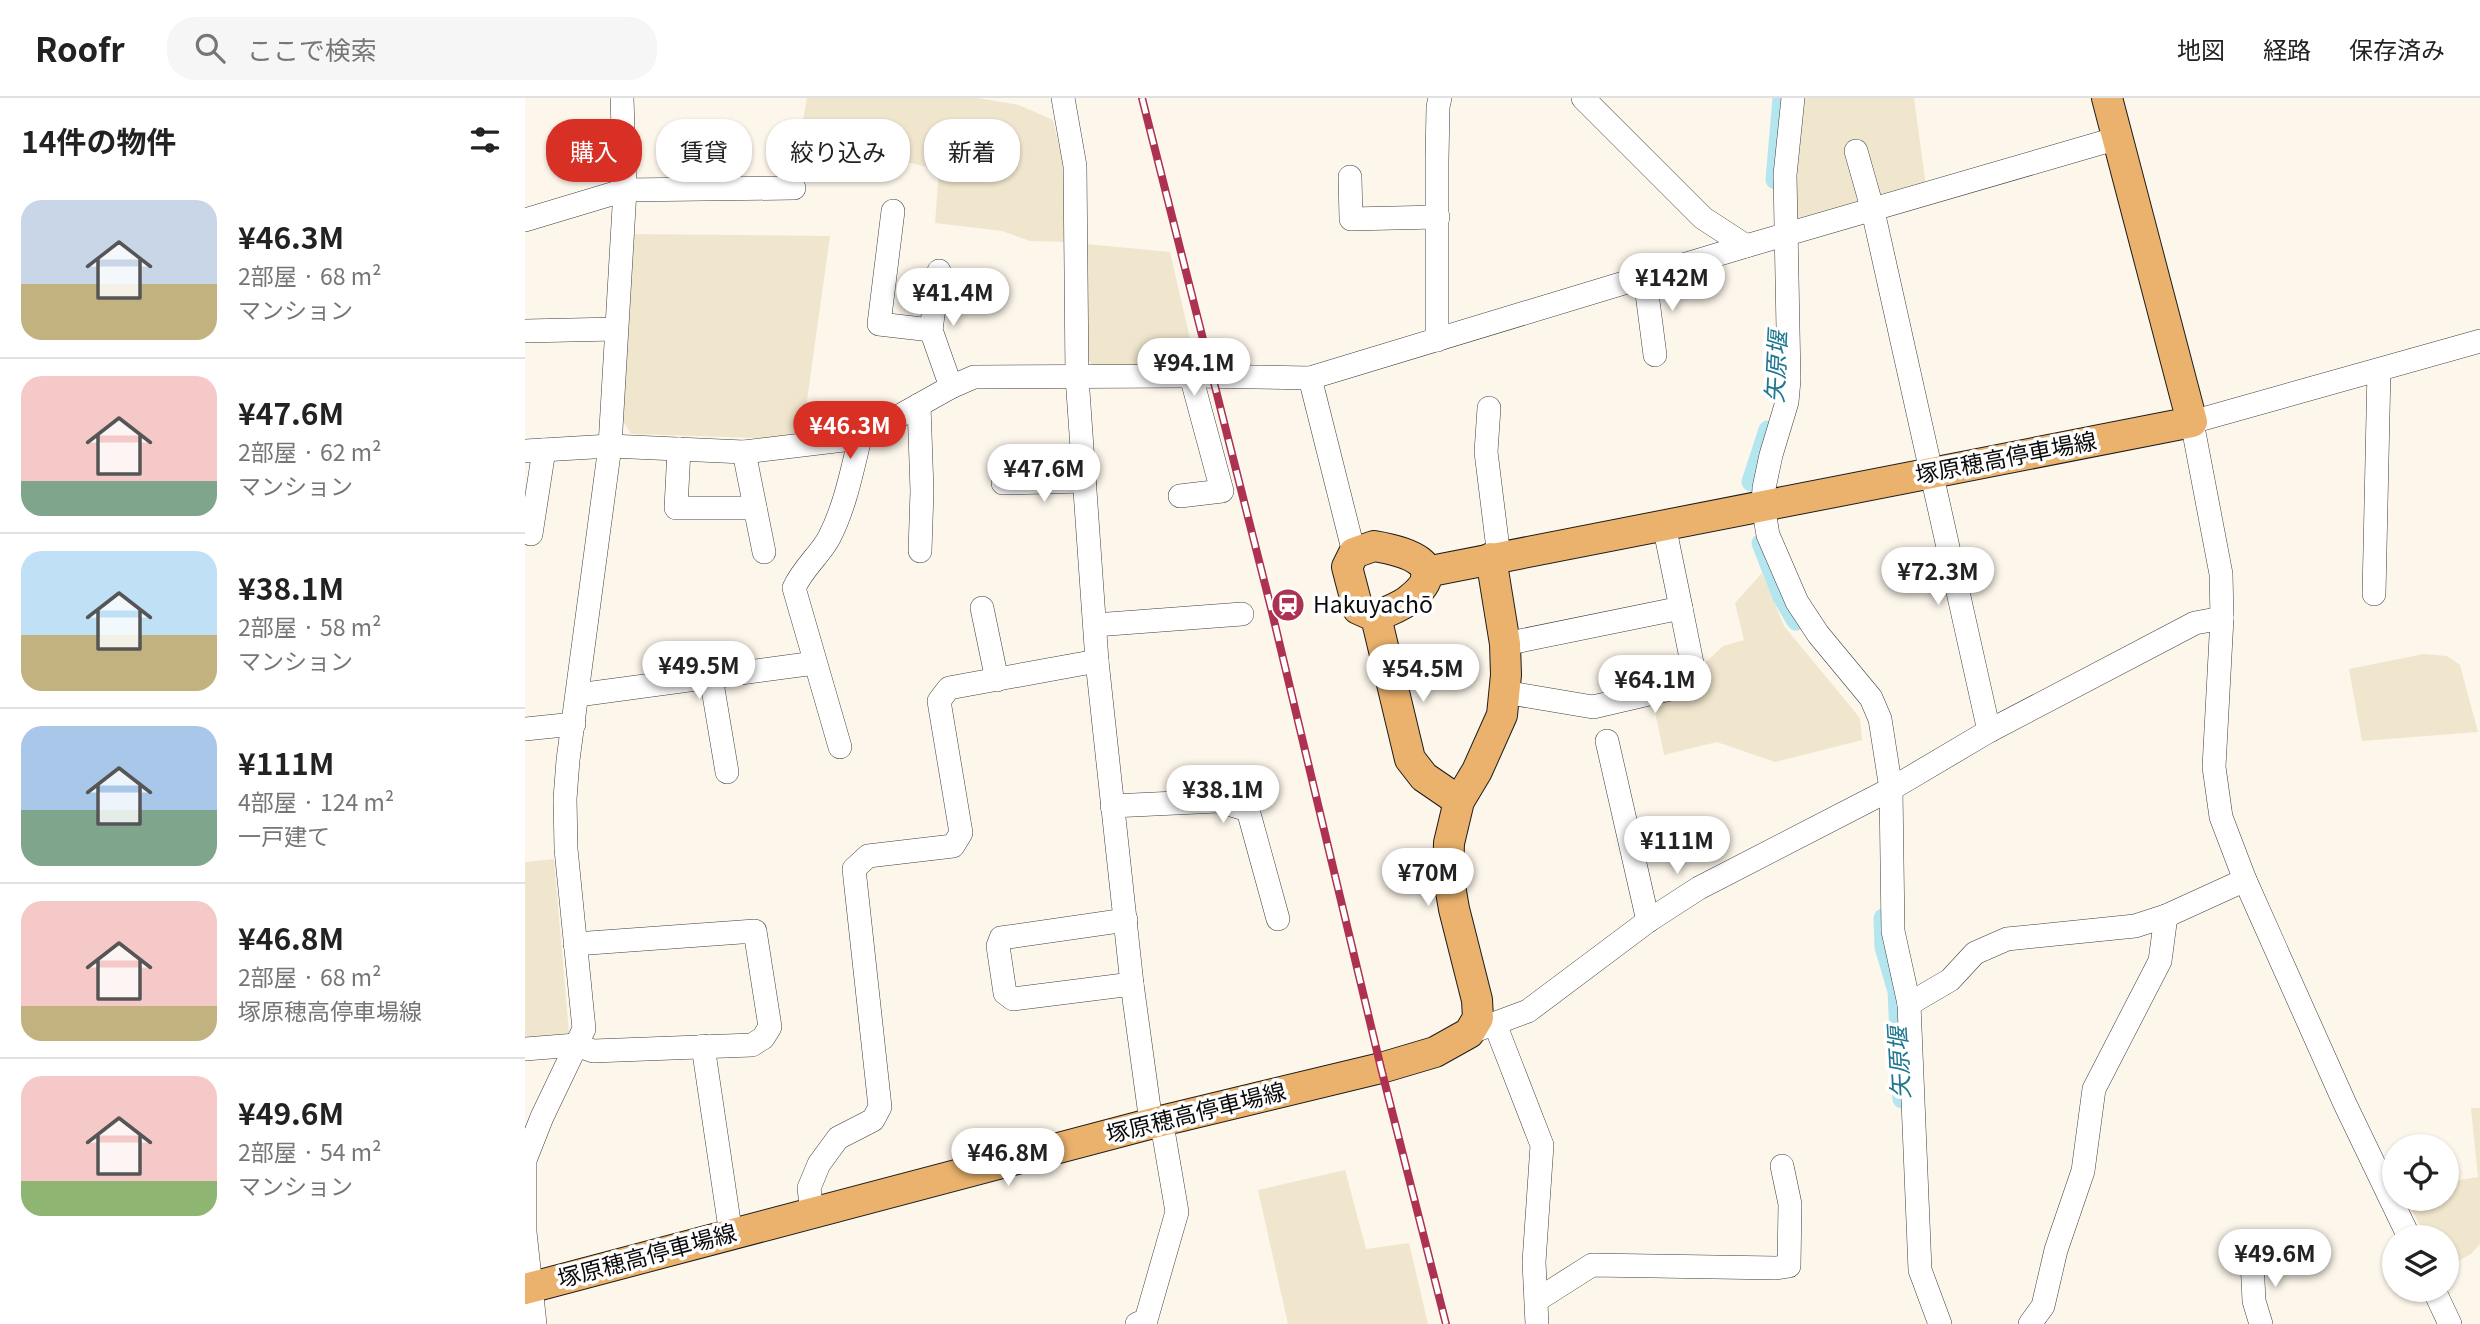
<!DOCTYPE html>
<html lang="ja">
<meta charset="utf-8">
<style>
body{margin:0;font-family:Georgia,"Noto Sans JP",serif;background:#f6f6f6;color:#222;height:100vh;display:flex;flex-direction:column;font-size:26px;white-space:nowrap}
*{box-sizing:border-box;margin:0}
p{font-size:23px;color:#767676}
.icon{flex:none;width:38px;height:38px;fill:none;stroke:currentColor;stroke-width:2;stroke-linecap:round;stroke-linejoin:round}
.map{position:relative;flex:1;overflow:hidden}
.side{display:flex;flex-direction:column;background:#fff;width:525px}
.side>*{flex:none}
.hud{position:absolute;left:21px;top:21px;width:665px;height:63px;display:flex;gap:14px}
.tools{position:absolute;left:1857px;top:1036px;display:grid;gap:14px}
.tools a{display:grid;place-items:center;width:77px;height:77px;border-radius:50%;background:#fff;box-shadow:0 2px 5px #0004;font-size:35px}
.price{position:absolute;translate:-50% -60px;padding:0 16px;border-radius:24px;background:#fff;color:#222;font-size:23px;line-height:46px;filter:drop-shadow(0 2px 4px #0008)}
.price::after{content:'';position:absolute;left:50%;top:42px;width:21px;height:16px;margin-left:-10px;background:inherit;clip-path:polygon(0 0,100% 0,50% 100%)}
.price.active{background:#d93025;color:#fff}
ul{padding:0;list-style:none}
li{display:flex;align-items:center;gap:21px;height:175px;padding:0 21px}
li+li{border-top:2px solid #e0e0e0}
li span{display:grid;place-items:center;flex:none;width:196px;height:140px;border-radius:21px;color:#555}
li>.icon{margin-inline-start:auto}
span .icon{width:84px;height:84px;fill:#fffc;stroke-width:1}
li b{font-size:30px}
h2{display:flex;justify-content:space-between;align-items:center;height:84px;padding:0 21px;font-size:30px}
.chip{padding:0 24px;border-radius:28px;background:#fff;box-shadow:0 2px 5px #0004;font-size:24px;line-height:63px}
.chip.active{background:#d93025;color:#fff}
header{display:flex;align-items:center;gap:42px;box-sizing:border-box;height:98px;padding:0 35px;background:#fff;border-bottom:2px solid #e0e0e0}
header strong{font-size:33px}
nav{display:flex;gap:38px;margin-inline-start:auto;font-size:24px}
.search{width:490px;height:63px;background:#f6f6f6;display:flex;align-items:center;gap:18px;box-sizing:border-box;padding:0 24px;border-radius:28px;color:#767676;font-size:26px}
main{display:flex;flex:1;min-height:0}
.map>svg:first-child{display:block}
.farmland{fill:#f0e6ce}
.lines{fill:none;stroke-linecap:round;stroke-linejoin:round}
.canal{stroke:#b4e6ef;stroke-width:19}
.minor-casing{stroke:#3e3e3e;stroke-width:24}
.major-casing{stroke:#1c1c1c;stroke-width:32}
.minor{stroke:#fff;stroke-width:23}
.major{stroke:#ebb26d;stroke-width:30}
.rail-casing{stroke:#ad3151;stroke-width:8}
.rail{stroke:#fff;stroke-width:5;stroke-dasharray:16;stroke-linecap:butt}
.labels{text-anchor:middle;stroke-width:7;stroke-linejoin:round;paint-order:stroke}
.street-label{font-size:23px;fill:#0b0b0b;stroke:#fff}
.poi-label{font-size:23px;fill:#0b0b0b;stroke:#fff;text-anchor:start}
.water-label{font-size:24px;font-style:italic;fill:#21778f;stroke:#fff}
</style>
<header>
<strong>Roofr</strong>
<div class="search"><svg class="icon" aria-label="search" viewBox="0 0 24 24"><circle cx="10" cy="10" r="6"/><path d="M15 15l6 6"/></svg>ここで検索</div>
<nav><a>地図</a><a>経路</a><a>保存済み</a></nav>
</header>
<main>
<section class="side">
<h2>14件の物件<svg class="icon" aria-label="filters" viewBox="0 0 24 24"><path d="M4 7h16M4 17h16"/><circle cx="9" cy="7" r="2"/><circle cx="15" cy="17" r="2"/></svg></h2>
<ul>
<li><span style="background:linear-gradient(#c9d6e8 60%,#c2b280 0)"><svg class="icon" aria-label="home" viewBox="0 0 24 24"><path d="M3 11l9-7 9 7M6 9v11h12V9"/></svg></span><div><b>¥46.3M</b><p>2部屋 · 68 m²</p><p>マンション</p></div></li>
<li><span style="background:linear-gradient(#f6c9c9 75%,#7fa58c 0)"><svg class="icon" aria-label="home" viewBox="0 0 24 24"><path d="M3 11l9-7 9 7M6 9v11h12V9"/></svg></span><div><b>¥47.6M</b><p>2部屋 · 62 m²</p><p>マンション</p></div></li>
<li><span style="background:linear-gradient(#bfe0f5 60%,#c2b280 0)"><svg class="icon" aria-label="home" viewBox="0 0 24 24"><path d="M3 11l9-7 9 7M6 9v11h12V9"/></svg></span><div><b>¥38.1M</b><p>2部屋 · 58 m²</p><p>マンション</p></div></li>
<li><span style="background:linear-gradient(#a9c7e8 60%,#7fa58c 0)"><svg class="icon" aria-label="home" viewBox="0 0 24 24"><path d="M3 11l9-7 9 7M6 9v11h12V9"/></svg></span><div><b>¥111M</b><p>4部屋 · 124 m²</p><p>一戸建て</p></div></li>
<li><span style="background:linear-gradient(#f6c9c9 75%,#c2b280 0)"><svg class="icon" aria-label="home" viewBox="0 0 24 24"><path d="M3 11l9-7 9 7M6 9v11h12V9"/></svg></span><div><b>¥46.8M</b><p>2部屋 · 68 m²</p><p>塚原穂高停車場線</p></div></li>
<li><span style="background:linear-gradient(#f6c9c9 75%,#8fb573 0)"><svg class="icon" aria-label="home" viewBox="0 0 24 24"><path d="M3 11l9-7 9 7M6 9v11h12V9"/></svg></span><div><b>¥49.6M</b><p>2部屋 · 54 m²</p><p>マンション</p></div></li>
</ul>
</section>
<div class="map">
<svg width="1955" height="1226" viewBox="0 0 1955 1226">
<rect width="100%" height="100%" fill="#fdf6eb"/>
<g class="farmland">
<path d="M 282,0 L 453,0 L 494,7 L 528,22 L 542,82 L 541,144 L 505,143 L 477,133 L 410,125 L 414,72 L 316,48 L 276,33 Z"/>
<path d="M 1275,0 L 1389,0 L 1401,89 L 1270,128 L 1269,61 Z"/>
<path d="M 104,136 L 305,138 L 277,338 L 264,341 L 106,336 L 98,323 Z"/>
<path d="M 561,146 L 645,154 L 672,271 L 570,269 L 560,259 Z"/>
<path d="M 1237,475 L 1259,528 L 1335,620 L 1337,642 L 1250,664 L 1192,644 L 1139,657 L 1128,604 L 1177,568 L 1198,548 L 1219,542 L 1210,505 Z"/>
<path d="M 1899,556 L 1922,558 L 1935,567 L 1953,634 L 1837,643 L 1824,571 Z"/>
<path d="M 29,761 L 44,935 L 0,941 L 0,764 Z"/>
<path d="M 1946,1010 L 1955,1010 L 1955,1146 L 1946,1156 L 1922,1169 L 1922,1139 L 1901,1139 L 1881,1101 L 1922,1101 L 1922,1084 L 1953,1079 Z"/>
<path d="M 820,1072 L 841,1151 L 884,1145 L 903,1226 L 763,1226 L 733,1092 Z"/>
</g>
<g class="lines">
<g class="canal">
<path d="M 1250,82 L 1257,0"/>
<path d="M 1226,384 L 1243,332"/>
<path d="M 1236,445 L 1257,499 L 1271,523"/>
<path d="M 1358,820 L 1359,849 L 1372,893 L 1377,1001"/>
</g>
<defs>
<g id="minor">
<path d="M 538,0 L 550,68 L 552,279 L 572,563 L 607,886 L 625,1017 L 632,1024 L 639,1038 L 652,1114 L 621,1222 L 612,1226"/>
<path d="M 1058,0 L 1178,120 L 1221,148"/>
<path d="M 1268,0 L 1260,77 L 1264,282 L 1262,304 L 1246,357 L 1239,390 L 1238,407 L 1243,437 L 1272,504 L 1293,536 L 1346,600 L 1355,621 L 1366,691 L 1368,833 L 1384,906 L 1395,1172 L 1415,1226"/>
<path d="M 1331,53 L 1348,113 L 1464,633"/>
<path d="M 825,79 L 826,121 L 913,119"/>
<path d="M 368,113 L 354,226 L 406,232"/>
<path d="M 0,122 L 100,92 L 269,90"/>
<path d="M 414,173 L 406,232 L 426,289"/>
<path d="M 1120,180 L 1130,257"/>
<path d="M 0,233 L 91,231"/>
<path d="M 912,242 L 912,62 L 913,9 L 915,0"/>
<path d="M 785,280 L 829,455"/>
<path d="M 394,307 L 397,393 L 395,453"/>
<path d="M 964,310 L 961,354 L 974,459"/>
<path d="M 154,351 L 151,410 L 230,410"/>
<path d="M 0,353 L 85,348 L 219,354 L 335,340 L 426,289 L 449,279 L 666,278 L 785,280 L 1221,148 L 1593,40"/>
<path d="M 219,354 L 239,454"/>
<path d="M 478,385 L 560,383"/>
<path d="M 655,398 L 697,393 L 666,278"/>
<path d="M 6,436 L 19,352"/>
<path d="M 1849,496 L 1854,272"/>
<path d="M 457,510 L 472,582"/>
<path d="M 570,527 L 717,516"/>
<path d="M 980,546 L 1156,510 L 1139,427"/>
<path d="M 186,579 L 202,674"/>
<path d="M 979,594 L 1068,609 L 1171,585 L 1156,510"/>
<path d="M 53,597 L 290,565"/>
<path d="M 0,631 L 49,626"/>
<path d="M 1082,643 L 1123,823"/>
<path d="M 315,649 L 269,490 C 278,470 294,458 304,440 C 320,409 327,373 335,340"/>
<path d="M 587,708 L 693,703 L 723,712 L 753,821"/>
<path d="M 601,822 L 476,840 L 473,848 L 480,895 L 488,901 L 607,886"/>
<path d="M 1384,906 L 1425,882 L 1450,855 L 1482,841 L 1610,828 L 1641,818 L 1720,782"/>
<path d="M 970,926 L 1017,1047 L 1009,1164 L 1012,1226"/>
<path d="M 944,935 L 1003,913 L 1123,823 L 1174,790 L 1366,691 L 1464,633 L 1670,525 L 1697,520"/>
<path d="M 178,948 L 206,1137"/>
<path d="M 0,951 L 51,947 L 68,953 L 227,947 L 238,940 L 245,929 L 230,833 L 50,846"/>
<path d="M 287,1115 L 284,1090 L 294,1066 L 313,1040 L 348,1022 L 355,1009 L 329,771 L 343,758 L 428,748 L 436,735 L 414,603 L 424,590 L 572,563"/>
<path d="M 1884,1139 L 1820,1006 L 1720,782 L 1696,719 L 1689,669 L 1697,520 L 1696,476 L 1667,324 L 1955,243"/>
<path d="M 1727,1162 L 1729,1203 L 1736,1226"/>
<path d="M 1909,1192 L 1925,1226"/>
<path d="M 1012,1202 L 1067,1167 L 1251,1170 L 1264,1168 L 1265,1106 L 1257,1068"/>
<path d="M 10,1226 L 0,1134 L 0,1062 L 17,1019 L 59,931 L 41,751 L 40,701 L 43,662 L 85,348 L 100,92 L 97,0"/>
<path d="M 1505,1226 L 1518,1208 L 1531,1152 L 1558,1073 L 1569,991 L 1635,863 L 1641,818"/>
</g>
<g id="major">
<path d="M 849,448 C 879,453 928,466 885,501 C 876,509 862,513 851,519 L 833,511 L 822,469 L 829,455 Z"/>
<path d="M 901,474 L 1667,324 L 1582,0"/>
<path d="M 851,519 L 885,661 L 899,679 L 934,703"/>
<path d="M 0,1191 L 632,1024 L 856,970 L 910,954 L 944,935 L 953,920 L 952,902 L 929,811 L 923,776 L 924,745 L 934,703 L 952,673 L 977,617 L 981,577 L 980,546 L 966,460"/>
</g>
</defs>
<use href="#minor" class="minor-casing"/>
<use href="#major" class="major-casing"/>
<use href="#minor" class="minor"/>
<use href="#major" class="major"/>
<defs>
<path id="rail" d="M 617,0 L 746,510 L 856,970 L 921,1226"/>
</defs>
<use href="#rail" class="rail-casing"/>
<use href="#rail" class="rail"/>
</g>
<defs>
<symbol id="station-disc" viewBox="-11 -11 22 22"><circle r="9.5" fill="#ad3151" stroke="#fff"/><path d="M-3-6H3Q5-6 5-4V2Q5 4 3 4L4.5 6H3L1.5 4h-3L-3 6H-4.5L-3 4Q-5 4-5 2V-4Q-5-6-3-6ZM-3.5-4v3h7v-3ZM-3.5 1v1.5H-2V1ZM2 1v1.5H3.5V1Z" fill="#fff"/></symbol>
</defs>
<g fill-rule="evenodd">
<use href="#station-disc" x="744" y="488" width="38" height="38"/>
</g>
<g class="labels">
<g class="street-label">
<text transform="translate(1481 360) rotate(-11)" y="8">塚原穂高停車場線</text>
<text transform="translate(671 1015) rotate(-14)" y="8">塚原穂高停車場線</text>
<text transform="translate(122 1158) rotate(-15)" y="8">塚原穂高停車場線</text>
</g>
<g class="poi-label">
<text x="788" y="515">Hakuyachō</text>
</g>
<g class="water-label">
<text transform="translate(1252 269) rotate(-87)" y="8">矢原堰</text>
<text transform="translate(1375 965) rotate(-93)" y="8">矢原堰</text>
</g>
</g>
</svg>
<div class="tools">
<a><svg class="icon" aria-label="locate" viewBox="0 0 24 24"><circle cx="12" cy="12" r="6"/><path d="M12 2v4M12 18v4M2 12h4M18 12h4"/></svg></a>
<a><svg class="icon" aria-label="layers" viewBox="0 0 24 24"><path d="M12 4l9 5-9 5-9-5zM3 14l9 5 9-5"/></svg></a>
</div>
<b class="price" style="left:1147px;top:215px">¥142M</b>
<b class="price" style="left:428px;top:230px">¥41.4M</b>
<b class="price" style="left:669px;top:300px">¥94.1M</b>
<b class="price active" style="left:325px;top:363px">¥46.3M</b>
<b class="price" style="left:519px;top:406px">¥47.6M</b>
<b class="price" style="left:1413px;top:509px">¥72.3M</b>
<b class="price" style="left:174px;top:603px">¥49.5M</b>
<b class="price" style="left:898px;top:606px">¥54.5M</b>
<b class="price" style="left:1130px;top:617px">¥64.1M</b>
<b class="price" style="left:698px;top:727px">¥38.1M</b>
<b class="price" style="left:1152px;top:778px">¥111M</b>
<b class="price" style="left:903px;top:810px">¥70M</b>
<b class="price" style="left:483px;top:1090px">¥46.8M</b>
<b class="price" style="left:1750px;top:1191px">¥49.6M</b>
<div class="hud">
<a class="chip active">購入</a>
<a class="chip">賃貸</a>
<a class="chip">絞り込み</a>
<a class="chip">新着</a>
</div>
</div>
</main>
